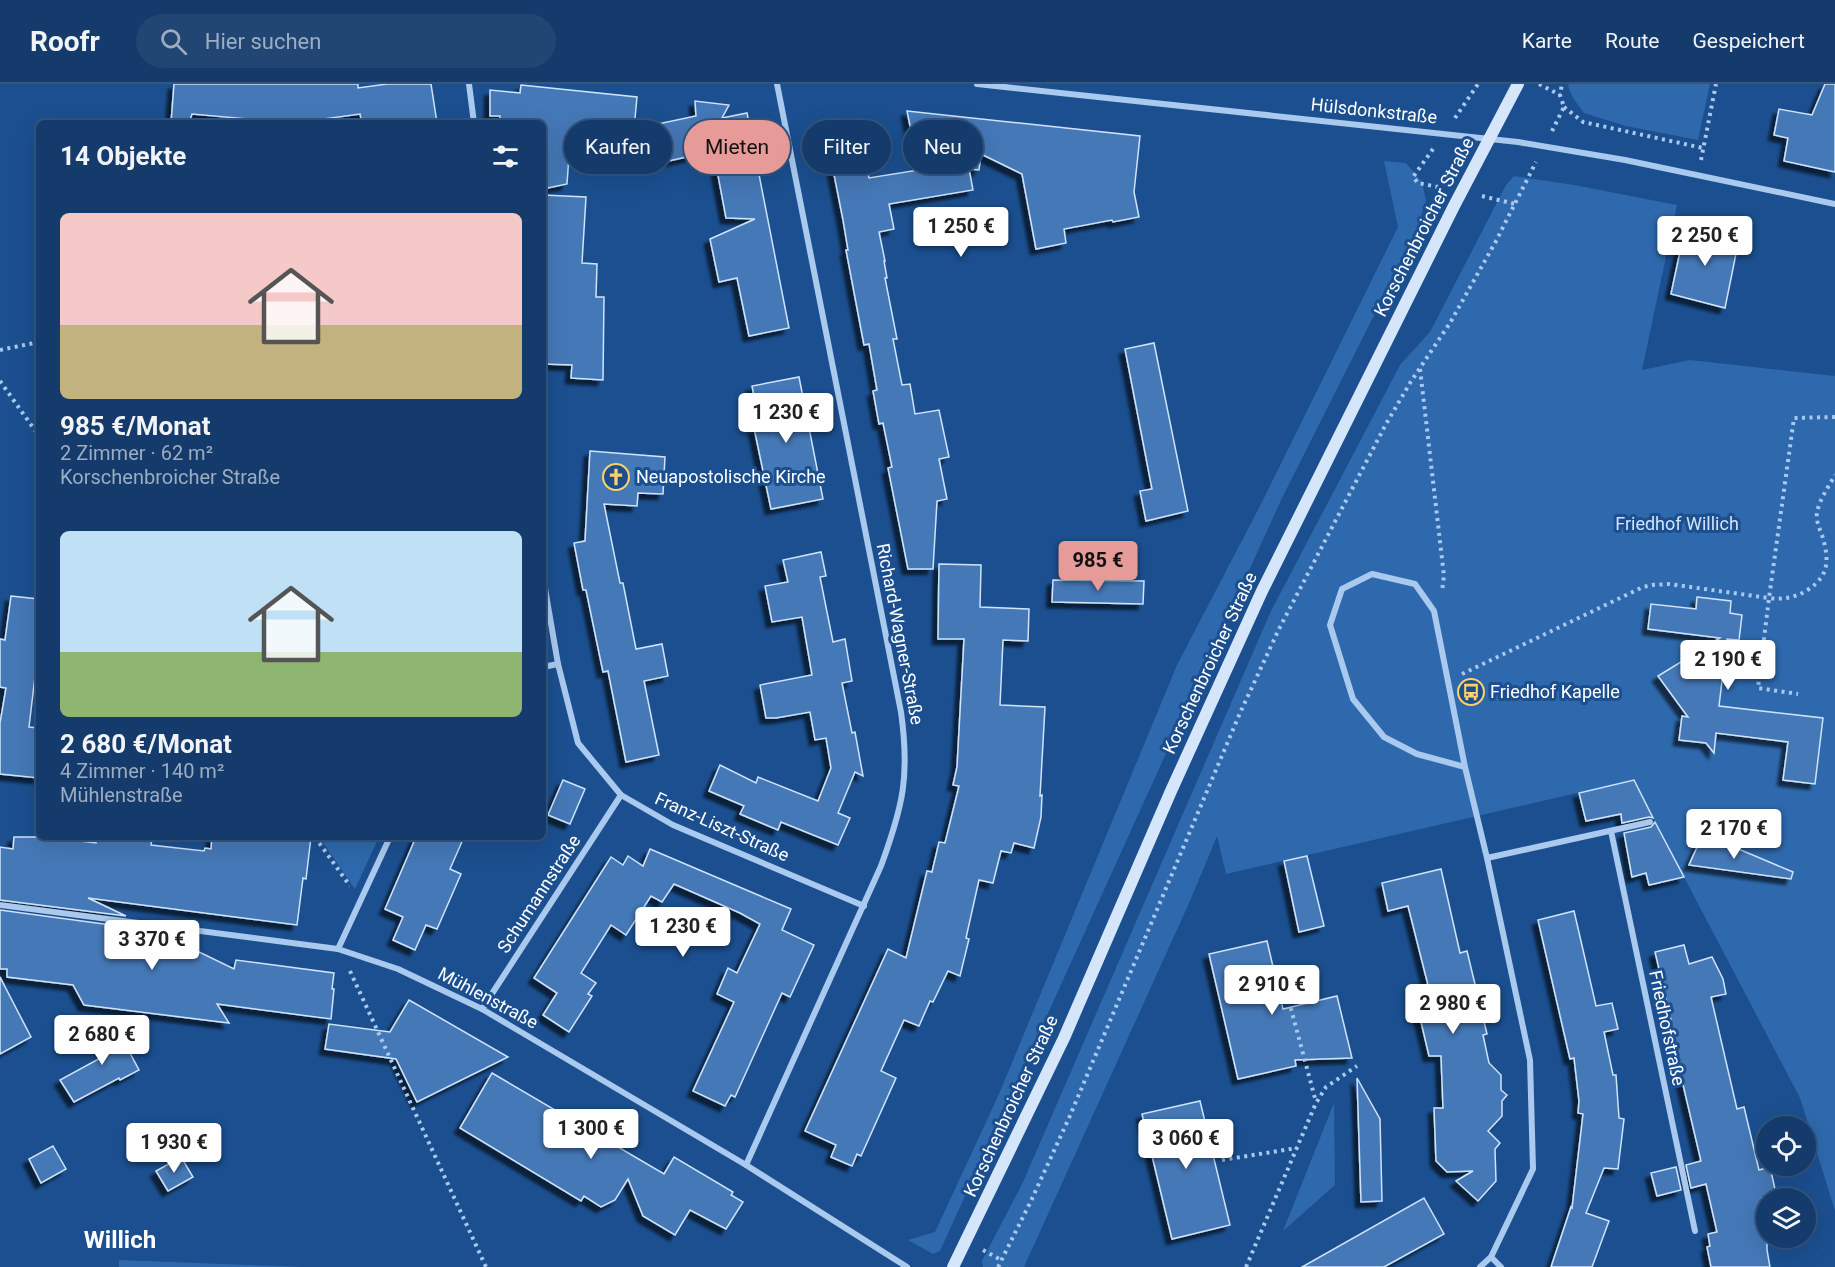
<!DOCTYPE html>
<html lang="de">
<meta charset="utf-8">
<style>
body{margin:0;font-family:Roboto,sans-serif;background:#214673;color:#f1f3f6;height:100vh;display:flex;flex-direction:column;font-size:22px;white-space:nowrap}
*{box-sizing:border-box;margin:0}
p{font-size:20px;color:#9dadc1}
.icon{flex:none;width:33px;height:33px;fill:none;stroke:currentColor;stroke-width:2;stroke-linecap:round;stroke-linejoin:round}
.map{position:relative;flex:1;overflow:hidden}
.sheet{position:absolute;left:36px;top:36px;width:510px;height:720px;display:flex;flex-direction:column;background:#143b6b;border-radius:9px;box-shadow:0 6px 24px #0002,0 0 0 2px #33557e}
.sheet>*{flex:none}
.guide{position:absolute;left:564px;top:36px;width:570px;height:54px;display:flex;gap:12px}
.fabs{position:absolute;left:1756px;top:1032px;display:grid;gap:12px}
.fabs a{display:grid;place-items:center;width:60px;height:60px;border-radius:50%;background:#143b6b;box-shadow:0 6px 24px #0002,0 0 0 2px #33557e;font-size:30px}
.price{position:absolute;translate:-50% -51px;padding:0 14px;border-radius:6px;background:#fff;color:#222;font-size:20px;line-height:39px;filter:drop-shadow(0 2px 3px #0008)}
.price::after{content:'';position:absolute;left:50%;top:36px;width:18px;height:14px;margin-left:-9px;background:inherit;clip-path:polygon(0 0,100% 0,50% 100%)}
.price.selected{background:#e69b98;color:#111}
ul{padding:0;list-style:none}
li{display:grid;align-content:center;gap:12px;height:318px;padding:0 24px}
li span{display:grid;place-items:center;height:186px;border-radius:9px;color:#555}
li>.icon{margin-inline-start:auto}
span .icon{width:108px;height:108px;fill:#fffc;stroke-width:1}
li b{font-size:26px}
h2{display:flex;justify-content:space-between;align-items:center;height:72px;padding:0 24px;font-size:26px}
.chip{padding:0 21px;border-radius:27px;background:#143b6b;box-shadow:0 6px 24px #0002,0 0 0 2px #33557e;font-size:21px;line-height:54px}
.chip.selected{background:#e69b98;color:#111}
header{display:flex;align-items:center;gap:36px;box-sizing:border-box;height:84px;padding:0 30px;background:#143b6b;border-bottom:2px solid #33557e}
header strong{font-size:28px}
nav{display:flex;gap:33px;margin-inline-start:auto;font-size:21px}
.search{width:420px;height:54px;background:#214673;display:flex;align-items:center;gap:15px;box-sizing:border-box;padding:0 21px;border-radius:33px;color:#9dadc1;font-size:22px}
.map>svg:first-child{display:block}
.green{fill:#2e69ad}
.building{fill:#4478b7;stroke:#cfe3fa;stroke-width:1.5;filter:url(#shadow)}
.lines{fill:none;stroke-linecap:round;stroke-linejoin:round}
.path{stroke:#a9c9ee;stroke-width:4;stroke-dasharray:3 4.5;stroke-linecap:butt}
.street{stroke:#a9c9ee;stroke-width:6}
.secondary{stroke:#d6e6fa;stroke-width:12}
.labels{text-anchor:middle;stroke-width:6;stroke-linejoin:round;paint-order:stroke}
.street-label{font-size:18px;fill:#fff;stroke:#1b4f8f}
.poi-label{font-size:18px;fill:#fff;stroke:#1b4f8f;text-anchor:start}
.park-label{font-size:18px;fill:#cfe3fa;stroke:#1b4f8f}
.district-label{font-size:24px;font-weight:bold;fill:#fff;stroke:#1b4f8f}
</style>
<header>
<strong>Roofr</strong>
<div class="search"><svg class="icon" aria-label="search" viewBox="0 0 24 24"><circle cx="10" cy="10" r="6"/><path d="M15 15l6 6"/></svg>Hier suchen</div>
<nav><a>Karte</a><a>Route</a><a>Gespeichert</a></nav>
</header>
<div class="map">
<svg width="1835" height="1183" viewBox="0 0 1835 1183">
<defs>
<filter id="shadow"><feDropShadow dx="-5.5" dy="5.5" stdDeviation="1.5" flood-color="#0009"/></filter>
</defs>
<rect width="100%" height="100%" fill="#1b4f8f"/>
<g class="green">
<path d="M 1569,0 L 1710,0 L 1698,56 L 1626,42 L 1584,29 L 1573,14 L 1568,2 Z"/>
<path d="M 1384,77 L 1406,79 L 1422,98 L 1426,117 L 1416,148 L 1282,414 L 940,1167 L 933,1170 L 908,1156 L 935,1148 L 999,1010 L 1177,581 L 1261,420 L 1398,143 Z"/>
<path d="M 1514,92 L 1574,101 L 1677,121 L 1642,286 L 1690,276 L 1835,292 L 1835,1127 L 1800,1014 L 1633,696 L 1226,790 L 1217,752 L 1190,817 L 1024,1183 L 983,1183 L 982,1177 L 1023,1098 L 1271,527 L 1400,281 L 1430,248 L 1506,101 Z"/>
<path d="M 319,753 L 379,753 L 355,805 Z"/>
<path d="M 1334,1019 L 1335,1101 L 1283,1147 Z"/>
<path d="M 119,1176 L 305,1183 L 119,1183 Z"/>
</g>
<g class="building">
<path d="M 174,0 L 358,0 L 358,4 L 387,0 L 431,0 L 437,39 L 362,39 L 360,30 L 294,39 L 192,30 L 189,39 L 171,39 Z"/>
<path d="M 1825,0 L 1835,0 L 1835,88 L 1784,77 L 1788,54 L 1774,51 L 1779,25 L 1812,31 Z"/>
<path d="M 521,1 L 637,13 L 634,45 L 696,32 L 695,17 L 729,21 L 722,34 L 747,29 L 789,244 L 749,252 L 737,194 L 719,198 L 710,155 L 755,135 L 726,134 L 714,70 L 704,71 L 701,78 L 700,70 L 664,78 L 662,66 L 570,57 L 567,100 L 543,105 L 543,39 L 499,39 L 500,32 L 490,32 L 490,6 L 520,9 Z"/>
<path d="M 907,27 L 1140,52 L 1134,108 L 1139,133 L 1113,138 L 1112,136 L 1064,145 L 1066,159 L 1036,165 L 1022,90 L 981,70 L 979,86 L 969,85 L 973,106 L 889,120 L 894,145 L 879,148 L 885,177 L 884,177 L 887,194 L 885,194 L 897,255 L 893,255 L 902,301 L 910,300 L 915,330 L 939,326 L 949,373 L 939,375 L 947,415 L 937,417 L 933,485 L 908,485 L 888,384 L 892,383 L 883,339 L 879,340 L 873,307 L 877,306 L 869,260 L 864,261 L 846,166 L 848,166 L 843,136 L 827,55 L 861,49 L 869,94 L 919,86 Z"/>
<path d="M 543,111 L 586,113 L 582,179 L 597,180 L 596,213 L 604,213 L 603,296 L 571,294 L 572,281 L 544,280 L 547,213 L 543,212 Z"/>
<path d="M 1685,144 L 1739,155 L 1725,224 L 1671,210 Z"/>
<path d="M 1154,259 L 1188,427 L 1146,437 L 1140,407 L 1152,405 L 1125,265 Z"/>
<path d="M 799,293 L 823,415 L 771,425 L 754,344 L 760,343 L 752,302 Z"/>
<path d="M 590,367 L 665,373 L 663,410 L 638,409 L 637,422 L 604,420 L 620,499 L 623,499 L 636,565 L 662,560 L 668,592 L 644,597 L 659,671 L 626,678 L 608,587 L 603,588 L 586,506 L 583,506 L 574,459 L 585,457 Z"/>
<path d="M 821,468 L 826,492 L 820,493 L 833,558 L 845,555 L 852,597 L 842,599 L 852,649 L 855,648 L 863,692 L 855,688 L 838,729 L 850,734 L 838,761 L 781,738 L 778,746 L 740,730 L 744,722 L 709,707 L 720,681 L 756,699 L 758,693 L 818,717 L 831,684 L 826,654 L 815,656 L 810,628 L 776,634 L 766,634 L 760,601 L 812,591 L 802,533 L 772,538 L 765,502 L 788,498 L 783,476 Z"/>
<path d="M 939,480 L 981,481 L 980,523 L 1029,525 L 1028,557 L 1003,556 L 1000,621 L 1045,623 L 1040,712 L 1042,711 L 1041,733 L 1034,764 L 1014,759 L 1011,769 L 1001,767 L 993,799 L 979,796 L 966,854 L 969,855 L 960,892 L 948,887 L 933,918 L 930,917 L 919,942 L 904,936 L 881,987 L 896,994 L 861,1072 L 857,1070 L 852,1082 L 831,1073 L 836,1061 L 805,1047 L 888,865 L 906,874 L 927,787 L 932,788 L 939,758 L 945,759 L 959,702 L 953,701 L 957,683 L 964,555 L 938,555 Z"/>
<path d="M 1053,496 L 1144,497 L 1143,520 L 1052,518 Z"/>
<path d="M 11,512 L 39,515 L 39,559 L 29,643 L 39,644 L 39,694 L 0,690 L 0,639 L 6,604 L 0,603 L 0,555 L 5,556 Z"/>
<path d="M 1697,513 L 1731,517 L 1730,529 L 1742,531 L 1739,556 L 1727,555 L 1719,622 L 1823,634 L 1815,700 L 1783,696 L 1788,658 L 1716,649 L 1714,669 L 1706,659 L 1679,656 L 1682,632 L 1688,633 L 1658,592 L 1720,554 L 1648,545 L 1651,520 L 1696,525 Z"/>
<path d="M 563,696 L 585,705 L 570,740 L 548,731 Z"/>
<path d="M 1634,696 L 1653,734 L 1649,733 L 1622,739 L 1621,730 L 1586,737 L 1579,709 Z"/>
<path d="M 1655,738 L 1684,793 L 1649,801 L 1646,789 L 1632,793 L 1624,749 L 1651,743 Z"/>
<path d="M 1703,750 L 1793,788 L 1791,795 L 1689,781 Z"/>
<path d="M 14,753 L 45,753 L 96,759 L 96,753 L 139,753 L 152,755 L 151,761 L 204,767 L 205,764 L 211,765 L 212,753 L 311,753 L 306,795 L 303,794 L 297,841 L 88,814 L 126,832 L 0,816 L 0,763 L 13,765 Z"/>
<path d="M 416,753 L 464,753 L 450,785 L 461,790 L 451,813 L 437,845 L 426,841 L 415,866 L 393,856 L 403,833 L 385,825 Z"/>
<path d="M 650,765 L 791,825 L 782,846 L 814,861 L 790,913 L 782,909 L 735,1013 L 731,1011 L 725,1022 L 693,1007 L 734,918 L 717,910 L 728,884 L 737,889 L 760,840 L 740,829 L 674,800 L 662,818 L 651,812 L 626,851 L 611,841 L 581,889 L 596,899 L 588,910 L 592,912 L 569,948 L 543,931 L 557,909 L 534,894 L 611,773 L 623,781 L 628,772 L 643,782 Z"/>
<path d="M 1307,772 L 1324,842 L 1299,848 L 1284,777 Z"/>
<path d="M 1441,785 L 1460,869 L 1467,867 L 1487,950 L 1483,951 L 1489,979 L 1501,991 L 1501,1006 L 1507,1011 L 1502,1017 L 1502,1032 L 1488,1047 L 1500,1059 L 1495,1065 L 1496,1097 L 1478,1117 L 1456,1097 L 1473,1087 L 1447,1088 L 1436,1077 L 1434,1024 L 1443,1024 L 1441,972 L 1429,972 L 1414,908 L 1429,905 L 1408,822 L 1388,827 L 1382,799 Z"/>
<path d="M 0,826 L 156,847 L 234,885 L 236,876 L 334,889 L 332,905 L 334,905 L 331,935 L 217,920 L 229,939 L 84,921 L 73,901 L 7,893 L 7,885 L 0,885 Z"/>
<path d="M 1574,827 L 1596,922 L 1612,919 L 1618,945 L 1604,948 L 1613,991 L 1616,991 L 1619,1034 L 1624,1035 L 1618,1085 L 1604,1084 L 1586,1129 L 1609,1137 L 1592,1183 L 1551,1183 L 1571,1123 L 1572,1124 L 1583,1030 L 1578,1029 L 1579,1017 L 1574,974 L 1570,975 L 1538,836 Z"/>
<path d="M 1267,857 L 1283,925 L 1337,912 L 1352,974 L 1295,976 L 1296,982 L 1238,995 L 1209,870 Z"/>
<path d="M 1684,861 L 1689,880 L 1712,873 L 1723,895 L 1726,910 L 1711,913 L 1737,1025 L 1744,1023 L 1759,1086 L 1770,1083 L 1777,1114 L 1762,1114 L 1767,1136 L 1767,1166 L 1770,1183 L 1711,1183 L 1707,1163 L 1710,1162 L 1708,1150 L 1717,1148 L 1706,1100 L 1691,1104 L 1686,1081 L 1701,1077 L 1668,937 L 1671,936 L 1655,868 Z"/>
<path d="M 0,893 L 31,953 L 0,970 Z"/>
<path d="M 409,916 L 508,973 L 417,1018 L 396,975 L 325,965 L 329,940 L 390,948 Z"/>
<path d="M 114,939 L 139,986 L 120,996 L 119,994 L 74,1018 L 60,996 L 106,971 L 95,950 Z"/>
<path d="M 492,989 L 664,1090 L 674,1073 L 733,1108 L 731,1111 L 743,1118 L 726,1145 L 690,1126 L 675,1151 L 643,1132 L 628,1095 L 615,1116 L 601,1123 L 584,1112 L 581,1117 L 460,1044 Z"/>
<path d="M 1357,994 L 1380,1035 L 1382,1117 L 1361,1118 Z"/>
<path d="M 1200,1017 L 1230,1141 L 1172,1155 L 1142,1030 Z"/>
<path d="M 53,1062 L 66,1085 L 41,1099 L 29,1075 Z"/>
<path d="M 181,1073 L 193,1093 L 168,1107 L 156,1087 Z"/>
<path d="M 1676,1083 L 1681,1106 L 1657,1112 L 1651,1089 Z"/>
<path d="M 1424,1114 L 1444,1150 L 1384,1183 L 1302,1183 Z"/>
</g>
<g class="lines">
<g class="path">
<path d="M 1539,0 L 1560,11"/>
<path d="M 1564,23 L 1583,38 L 1703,64"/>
<path d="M 1455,34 L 1478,0"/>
<path d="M 1552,47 L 1564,23 L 1560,11 L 1562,0"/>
<path d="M 1433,65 L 1413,93 L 1418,99 L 1443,104"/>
<path d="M 1701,76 L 1716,0"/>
<path d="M 1482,112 L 1515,120"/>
<path d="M 0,266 L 39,258"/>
<path d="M 1420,285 L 1444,492 L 1442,507"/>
<path d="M 0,297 L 39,352"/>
<path d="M 1835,333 L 1794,334 L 1769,514 C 1784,516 1797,513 1809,505 C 1830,491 1829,474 1822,451 C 1819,444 1816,436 1817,429 C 1819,416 1829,402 1835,391"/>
<path d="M 1462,590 L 1643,503 L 1652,501 L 1669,500 L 1769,514 L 1758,604 L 1798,610"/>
<path d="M 315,753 L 350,802"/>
<path d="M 350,887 L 486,1183"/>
<path d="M 1283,895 L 1316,1018"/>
<path d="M 1222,1076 L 1297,1064"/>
<path d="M 983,1166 L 1001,1176"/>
<path d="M 998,1183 L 1030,1119 L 1069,1034 L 1240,629 L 1279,545 L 1386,340 L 1410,299 L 1450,239 L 1496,157 L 1536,78"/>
<path d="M 1246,1183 L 1316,1019 L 1326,1003 L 1357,982"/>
</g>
<g class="street">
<path d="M 469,0 L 474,39"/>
<path d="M 977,0 L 1518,58 L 1625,76 L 1835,120"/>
<path d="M 543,493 L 558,580 L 578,659 L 621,711 L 673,741 L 864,822"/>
<path d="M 543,583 L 558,580"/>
<path d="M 1465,683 L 1417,670 L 1384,653 L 1353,615 L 1330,541 L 1342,505 L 1372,490 L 1415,500 L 1434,527 L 1465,683 L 1487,774 L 1530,976 L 1533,1085 L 1491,1173 L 1480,1183"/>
<path d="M 1611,747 L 1695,1147"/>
<path d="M 1487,774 L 1650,738"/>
<path d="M 0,821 L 338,865 L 398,885 L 482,925 L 746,1081 L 907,1183"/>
<path d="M 338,865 L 390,753"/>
<path d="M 482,925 L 621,711"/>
<path d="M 746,1081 L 881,782 C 903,722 910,692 901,628 L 777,0"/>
<path d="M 1491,1173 L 1501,1183"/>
</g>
<path class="secondary" d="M 953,1183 L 1064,954 L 1171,707 L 1262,507 L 1454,122 L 1518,0"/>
</g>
<defs>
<symbol id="church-ring" viewBox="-11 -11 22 22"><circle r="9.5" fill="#1b4f8f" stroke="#ffd166" stroke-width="1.5"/><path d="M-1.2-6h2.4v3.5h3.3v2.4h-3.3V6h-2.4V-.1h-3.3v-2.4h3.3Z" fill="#ffd166"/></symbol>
<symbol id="bus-ring" viewBox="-11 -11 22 22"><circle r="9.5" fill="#1b4f8f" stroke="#ffd166" stroke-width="1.5"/><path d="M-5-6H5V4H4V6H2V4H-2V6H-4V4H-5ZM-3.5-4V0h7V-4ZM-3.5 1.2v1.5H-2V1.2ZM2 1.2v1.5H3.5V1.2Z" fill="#ffd166"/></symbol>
</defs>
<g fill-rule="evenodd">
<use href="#church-ring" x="601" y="378" width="30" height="30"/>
<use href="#bus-ring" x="1456" y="593" width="30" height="30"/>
</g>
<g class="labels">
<g class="street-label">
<text transform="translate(1374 27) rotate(6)" y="6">Hülsdonkstraße</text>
<text transform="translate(1424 143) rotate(-63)" y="6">Korschenbroicher Straße</text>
<text transform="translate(900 550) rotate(79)" y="6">Richard-Wagner-Straße</text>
<text transform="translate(1210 579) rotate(-65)" y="6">Korschenbroicher Straße</text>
<text transform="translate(722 743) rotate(24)" y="6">Franz-Liszt-Straße</text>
<text transform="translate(539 810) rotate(-57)" y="6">Schumannstraße</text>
<text transform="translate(488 914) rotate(28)" y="6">Mühlenstraße</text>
<text transform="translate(1667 944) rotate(78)" y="6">Friedhofstraße</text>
<text transform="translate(1011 1022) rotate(-65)" y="6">Korschenbroicher Straße</text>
</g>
<g class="poi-label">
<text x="636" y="399">Neuapostolische Kirche</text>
<text x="1490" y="614">Friedhof Kapelle</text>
</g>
<g class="park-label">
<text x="1677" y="446">Friedhof Willich</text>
</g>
<g class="district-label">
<text x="120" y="1164">Willich</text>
</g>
</g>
</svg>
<div class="fabs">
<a><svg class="icon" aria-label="locate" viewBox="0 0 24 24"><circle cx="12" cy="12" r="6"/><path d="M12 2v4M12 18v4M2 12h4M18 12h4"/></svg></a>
<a><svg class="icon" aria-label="layers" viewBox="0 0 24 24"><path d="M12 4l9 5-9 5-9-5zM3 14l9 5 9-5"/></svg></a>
</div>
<b class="price" style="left:961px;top:174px">1 250 €</b>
<b class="price" style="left:1705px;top:183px">2 250 €</b>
<b class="price" style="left:786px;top:360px">1 230 €</b>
<b class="price selected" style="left:1098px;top:508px">985 €</b>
<b class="price" style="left:1728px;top:607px">2 190 €</b>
<b class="price" style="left:1734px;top:776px">2 170 €</b>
<b class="price" style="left:683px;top:874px">1 230 €</b>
<b class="price" style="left:152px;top:887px">3 370 €</b>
<b class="price" style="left:1272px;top:932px">2 910 €</b>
<b class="price" style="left:1453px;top:951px">2 980 €</b>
<b class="price" style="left:102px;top:982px">2 680 €</b>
<b class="price" style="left:591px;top:1076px">1 300 €</b>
<b class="price" style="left:1186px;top:1086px">3 060 €</b>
<b class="price" style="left:174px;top:1090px">1 930 €</b>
<div class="guide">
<a class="chip">Kaufen</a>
<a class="chip selected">Mieten</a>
<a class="chip">Filter</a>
<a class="chip">Neu</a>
</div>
<section class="sheet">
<h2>14 Objekte<svg class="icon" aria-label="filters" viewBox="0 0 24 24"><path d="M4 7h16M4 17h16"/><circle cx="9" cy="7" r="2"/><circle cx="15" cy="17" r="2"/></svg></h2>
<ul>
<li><span style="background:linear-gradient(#f6c9c9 60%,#c2b280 0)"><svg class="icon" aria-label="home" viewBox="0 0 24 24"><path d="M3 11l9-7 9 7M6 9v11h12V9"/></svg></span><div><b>985 €/Monat</b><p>2 Zimmer · 62 m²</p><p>Korschenbroicher Straße</p></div></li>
<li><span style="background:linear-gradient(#bfe0f5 65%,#8fb573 0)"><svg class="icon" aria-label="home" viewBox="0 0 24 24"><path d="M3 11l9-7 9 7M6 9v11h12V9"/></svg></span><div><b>2 680 €/Monat</b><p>4 Zimmer · 140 m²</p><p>Mühlenstraße</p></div></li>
</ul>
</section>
</div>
